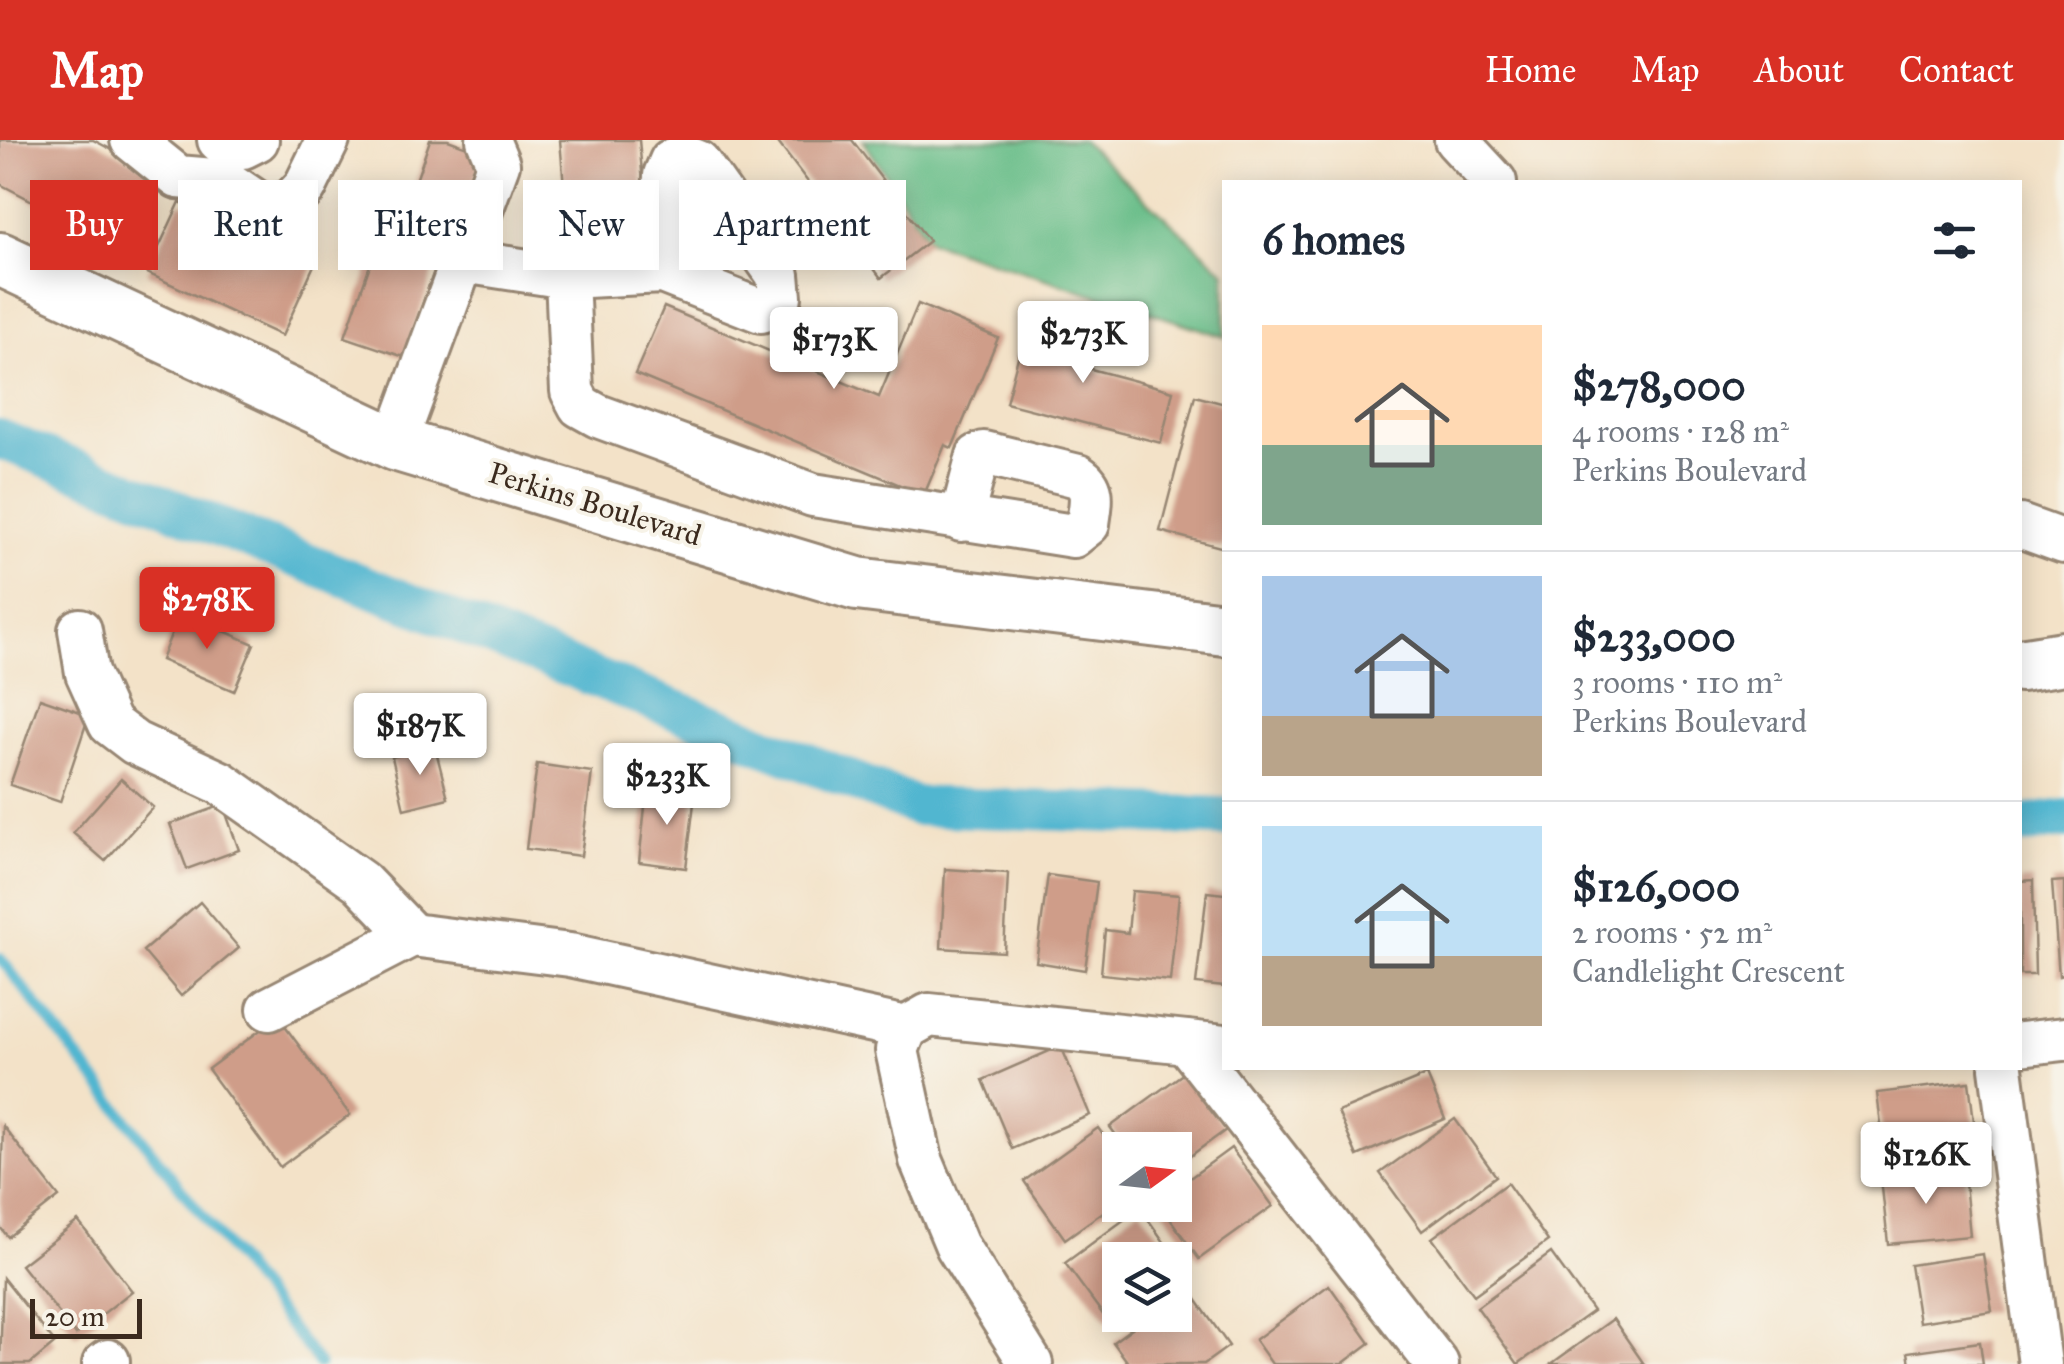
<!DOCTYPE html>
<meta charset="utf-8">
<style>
body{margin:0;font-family:"IM FELL Great Primer",serif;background:#f2f2f3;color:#1f2937;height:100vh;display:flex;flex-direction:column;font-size:38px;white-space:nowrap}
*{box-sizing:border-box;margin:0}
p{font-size:32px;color:#747a83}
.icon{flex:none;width:55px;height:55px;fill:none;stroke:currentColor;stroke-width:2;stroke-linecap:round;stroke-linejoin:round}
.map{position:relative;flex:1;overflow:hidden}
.sheet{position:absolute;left:1222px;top:40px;width:800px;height:890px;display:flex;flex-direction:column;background:#fff;border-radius:0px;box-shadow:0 5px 25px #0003}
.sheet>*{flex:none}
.banner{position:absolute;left:30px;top:40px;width:950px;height:90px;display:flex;gap:20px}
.needle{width:65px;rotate:75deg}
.tools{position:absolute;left:1102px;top:992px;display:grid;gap:20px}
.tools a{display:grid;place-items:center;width:90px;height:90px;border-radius:0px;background:#fff;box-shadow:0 5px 25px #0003;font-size:50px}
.scale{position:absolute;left:30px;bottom:25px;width:112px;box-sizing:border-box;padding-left:10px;border:5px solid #3b2a1e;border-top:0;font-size:28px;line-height:35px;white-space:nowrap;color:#3b2a1e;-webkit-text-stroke:8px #f7f3e8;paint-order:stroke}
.price{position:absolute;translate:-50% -85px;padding:0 22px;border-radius:10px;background:#fff;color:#222;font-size:32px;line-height:65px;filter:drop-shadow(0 2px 5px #0008)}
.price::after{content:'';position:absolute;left:50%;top:60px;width:30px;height:22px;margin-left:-15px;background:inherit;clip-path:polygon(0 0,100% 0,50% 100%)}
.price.on{background:#d93025;color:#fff}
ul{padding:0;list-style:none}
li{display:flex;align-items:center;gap:30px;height:250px;padding:0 40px}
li+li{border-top:2px solid #e0e1e3}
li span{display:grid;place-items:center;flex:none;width:280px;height:200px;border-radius:0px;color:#555}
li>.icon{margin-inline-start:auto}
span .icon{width:120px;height:120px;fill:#fffc;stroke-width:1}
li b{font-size:42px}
h2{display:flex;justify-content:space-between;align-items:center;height:120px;padding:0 40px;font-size:42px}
.tag{padding:0 35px;border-radius:0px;background:#fff;box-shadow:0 5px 25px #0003;font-size:35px;line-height:90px}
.tag.on{background:#d93025;color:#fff}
header{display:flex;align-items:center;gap:60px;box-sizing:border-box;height:140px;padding:0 50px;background:#d93025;color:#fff}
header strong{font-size:48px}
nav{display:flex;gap:55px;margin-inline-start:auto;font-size:35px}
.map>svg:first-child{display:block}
.forest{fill:#6dbf8c;stroke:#547455;stroke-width:2.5}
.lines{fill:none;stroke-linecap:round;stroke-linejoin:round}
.stream{stroke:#51b6d0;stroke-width:11}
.canal{stroke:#51b6d0;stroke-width:40}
.building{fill:#cf9d89}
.minor-casing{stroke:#978673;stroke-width:48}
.tertiary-casing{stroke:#978673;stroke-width:58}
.minor{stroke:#fff;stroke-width:42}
.tertiary{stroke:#fff;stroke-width:52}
.labels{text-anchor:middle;stroke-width:8;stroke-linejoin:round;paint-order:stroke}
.street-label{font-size:30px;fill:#3b2a1e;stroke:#f7f3e8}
</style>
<header>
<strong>Map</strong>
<nav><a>Home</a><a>Map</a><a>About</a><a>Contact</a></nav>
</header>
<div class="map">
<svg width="2064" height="1224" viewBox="0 0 2064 1224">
<rect width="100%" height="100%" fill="#f7f3e8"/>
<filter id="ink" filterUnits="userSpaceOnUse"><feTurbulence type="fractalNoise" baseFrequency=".01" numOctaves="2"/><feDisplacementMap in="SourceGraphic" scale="20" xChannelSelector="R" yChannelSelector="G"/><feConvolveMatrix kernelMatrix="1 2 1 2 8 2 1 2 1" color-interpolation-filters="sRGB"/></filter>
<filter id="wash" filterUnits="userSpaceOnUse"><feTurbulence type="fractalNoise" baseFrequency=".0048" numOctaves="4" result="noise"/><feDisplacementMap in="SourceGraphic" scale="40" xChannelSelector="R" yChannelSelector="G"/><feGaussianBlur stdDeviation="2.25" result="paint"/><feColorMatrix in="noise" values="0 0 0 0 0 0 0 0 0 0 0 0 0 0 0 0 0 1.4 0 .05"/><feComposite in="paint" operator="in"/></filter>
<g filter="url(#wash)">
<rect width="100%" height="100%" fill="#f3e2c8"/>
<path class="forest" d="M 863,0 L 1082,0 L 1225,132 L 1225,197 L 929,101 Z"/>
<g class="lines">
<path class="stream" d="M 0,818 L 319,1224"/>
<g class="canal">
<path d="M 0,299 L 916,666 L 1225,677"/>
<path d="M 2020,685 L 2064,679"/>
</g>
</g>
<g id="blocks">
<g class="building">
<path d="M 0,0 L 93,0 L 164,37 L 126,110 L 0,44 Z"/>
<path d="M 430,0 L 448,0 L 484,13 L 451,106 L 400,87 Z"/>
<path d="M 560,0 L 639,0 L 648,97 L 569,104 Z"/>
<path d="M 776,0 L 852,0 L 929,101 L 881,138 Z"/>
<path d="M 180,62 L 314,125 L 282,196 L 147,133 Z"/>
<path d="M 382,90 L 441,111 L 404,217 L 345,197 Z"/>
<path d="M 918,164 L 998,198 L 952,308 L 945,305 L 924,355 L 635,234 L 664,167 L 879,257 Z"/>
<path d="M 1028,179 L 1095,196 L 1087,228 L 1173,251 L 1161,303 L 1006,263 Z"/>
<path d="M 1195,256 L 1225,264 L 1224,408 L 1160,391 Z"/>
<path d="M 180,472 L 254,504 L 234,551 L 161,520 Z"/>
<path d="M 40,558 L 89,575 L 60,662 L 10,645 Z"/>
<path d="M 435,607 L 448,658 L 404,669 L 392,617 Z"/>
<path d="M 537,624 L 592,632 L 581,716 L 526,709 Z"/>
<path d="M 121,639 L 153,667 L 105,721 L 73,693 Z"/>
<path d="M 647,649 L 695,655 L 686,728 L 639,722 Z"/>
<path d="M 223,665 L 239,710 L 187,729 L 170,684 Z"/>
<path d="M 945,729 L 1008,733 L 1004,812 L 941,808 Z"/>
<path d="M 1048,735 L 1097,742 L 1085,830 L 1036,822 Z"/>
<path d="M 2033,740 L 2035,835 L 2020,835 L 2020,741 Z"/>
<path d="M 2064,741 L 2064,835 L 2059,836 L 2052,742 Z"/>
<path d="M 1132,751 L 1179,755 L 1170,841 L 1101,834 L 1105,790 L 1128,793 Z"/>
<path d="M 1207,752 L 1225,754 L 1225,847 L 1196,844 Z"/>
<path d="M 200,762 L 239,808 L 181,856 L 143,811 Z"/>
<path d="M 278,877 L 350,975 L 280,1027 L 208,929 Z"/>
<path d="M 1061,906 L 1090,975 L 1012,1009 L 983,940 Z"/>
<path d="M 1184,933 L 1226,990 L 1175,1027 L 1175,1010 L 1127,1010 L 1110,987 Z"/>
<path d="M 1427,935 L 1445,979 L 1357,1016 L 1338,972 Z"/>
<path d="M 1969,942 L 1977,1005 L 1885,1017 L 1877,953 Z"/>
<path d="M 1455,979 L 1496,1036 L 1422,1091 L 1380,1033 Z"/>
<path d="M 3,986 L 59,1057 L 8,1097 L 0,1087 Z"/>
<path d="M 1098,988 L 1120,1018 L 1120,1060 L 1065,1099 L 1024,1041 Z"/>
<path d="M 1231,1008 L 1273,1066 L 1199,1119 L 1160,1065 L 1175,1065 L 1175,1049 Z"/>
<path d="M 1964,1031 L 1970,1096 L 1888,1104 L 1881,1038 Z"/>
<path d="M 1507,1043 L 1548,1101 L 1474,1155 L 1432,1098 Z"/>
<path d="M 1140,1068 L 1181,1126 L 1175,1131 L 1175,1120 L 1120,1120 L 1120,1170 L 1107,1180 L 1065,1123 Z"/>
<path d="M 78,1081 L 132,1151 L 76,1195 L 21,1125 Z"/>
<path d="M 1551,1113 L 1593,1171 L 1518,1224 L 1477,1167 Z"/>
<path d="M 1983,1114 L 1992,1171 L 1919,1182 L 1910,1125 Z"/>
<path d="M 3,1138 L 55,1203 L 30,1224 L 0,1224 Z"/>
<path d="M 1329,1145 L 1370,1203 L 1342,1224 L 1272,1224 L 1255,1200 Z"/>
<path d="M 1188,1148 L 1229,1206 L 1204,1224 L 1129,1224 L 1113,1202 L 1150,1175 L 1175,1175 L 1175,1157 Z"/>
<path d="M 1613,1179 L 1644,1224 L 1551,1224 Z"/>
<path d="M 1980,1202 L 1983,1224 L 1910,1224 L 1908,1212 Z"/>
</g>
</g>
</g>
<g filter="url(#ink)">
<use href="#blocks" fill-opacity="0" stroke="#978673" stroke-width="2.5"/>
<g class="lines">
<defs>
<g id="minor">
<path d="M 132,0 L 178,37 L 225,41 L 262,66 L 289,64 L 305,47 L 328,0"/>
<path d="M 219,0 L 226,6 L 243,7 L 257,0"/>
<path d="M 1456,0 L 1495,42"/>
<path d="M 463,121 L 567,137 L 662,132 L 761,171 L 774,167 L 780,157 L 778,135 L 698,22 L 683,16 L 671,21 L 665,35 L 662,132"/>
<path d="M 567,137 L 572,251 L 580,266 L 598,276 L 813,355 L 1073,396 L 1088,384 C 1090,365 1097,348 1078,336 L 984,313 L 978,316 L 961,380"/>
<path d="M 395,304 L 498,24 L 488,0"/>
<path d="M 2020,386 L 2064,402"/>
<path d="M 80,490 L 87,533 L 110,584 L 135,603 L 221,643 L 361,742 L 412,795"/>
<path d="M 269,869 L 412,795 L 570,815 L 906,888"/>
<path d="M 1186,902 L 1437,1224"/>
<path d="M 2020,904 L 2064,899"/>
<path d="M 2001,928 L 2040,1224"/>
<path d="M 104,1224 L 108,1221"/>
<path d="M 1031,1224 L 957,1106 L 921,1020 L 897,910 L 906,888 L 929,875 L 1225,906"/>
</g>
<g id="tertiary">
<path d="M 0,119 L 395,304 L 857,444 L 1225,489"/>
<path d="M 2020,525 L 2064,518"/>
</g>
</defs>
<use href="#minor" class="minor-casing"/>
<use href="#tertiary" class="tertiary-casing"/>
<use href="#minor" class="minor"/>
<use href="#tertiary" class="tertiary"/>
</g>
</g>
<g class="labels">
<g class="street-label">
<text transform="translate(595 364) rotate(17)" y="10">Perkins Boulevard</text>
</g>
</g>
</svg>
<div class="tools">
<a><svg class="needle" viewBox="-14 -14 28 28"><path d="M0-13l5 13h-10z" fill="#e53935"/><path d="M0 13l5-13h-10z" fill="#747a83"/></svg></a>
<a><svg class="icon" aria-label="layers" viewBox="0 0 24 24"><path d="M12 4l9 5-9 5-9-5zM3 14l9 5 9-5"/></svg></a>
</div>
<div class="scale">20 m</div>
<b class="price" style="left:1083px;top:246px">$273K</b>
<b class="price" style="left:834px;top:252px">$173K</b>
<b class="price on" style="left:207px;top:512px">$278K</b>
<b class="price" style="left:420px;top:638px">$187K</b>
<b class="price" style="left:667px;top:688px">$233K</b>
<b class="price" style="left:1926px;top:1067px">$126K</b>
<div class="banner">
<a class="tag on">Buy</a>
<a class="tag">Rent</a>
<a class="tag">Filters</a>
<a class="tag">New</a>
<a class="tag">Apartment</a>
</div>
<section class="sheet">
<h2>6 homes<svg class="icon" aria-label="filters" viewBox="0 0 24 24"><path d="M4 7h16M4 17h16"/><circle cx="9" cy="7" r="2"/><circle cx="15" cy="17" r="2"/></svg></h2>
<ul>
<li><span style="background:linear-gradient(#ffd9b3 60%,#7fa58c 0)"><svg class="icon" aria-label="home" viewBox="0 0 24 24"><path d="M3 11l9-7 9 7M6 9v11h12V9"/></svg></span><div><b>$278,000</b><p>4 rooms · 128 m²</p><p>Perkins Boulevard</p></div></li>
<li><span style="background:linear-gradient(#a9c7e8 70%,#b9a48a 0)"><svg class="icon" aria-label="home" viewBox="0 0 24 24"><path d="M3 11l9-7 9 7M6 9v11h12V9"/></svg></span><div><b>$233,000</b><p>3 rooms · 110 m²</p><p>Perkins Boulevard</p></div></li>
<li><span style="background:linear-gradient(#bfe0f5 65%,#b9a48a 0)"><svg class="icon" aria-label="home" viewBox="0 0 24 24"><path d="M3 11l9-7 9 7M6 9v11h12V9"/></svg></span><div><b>$126,000</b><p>2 rooms · 52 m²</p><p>Candlelight Crescent</p></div></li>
</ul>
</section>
</div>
